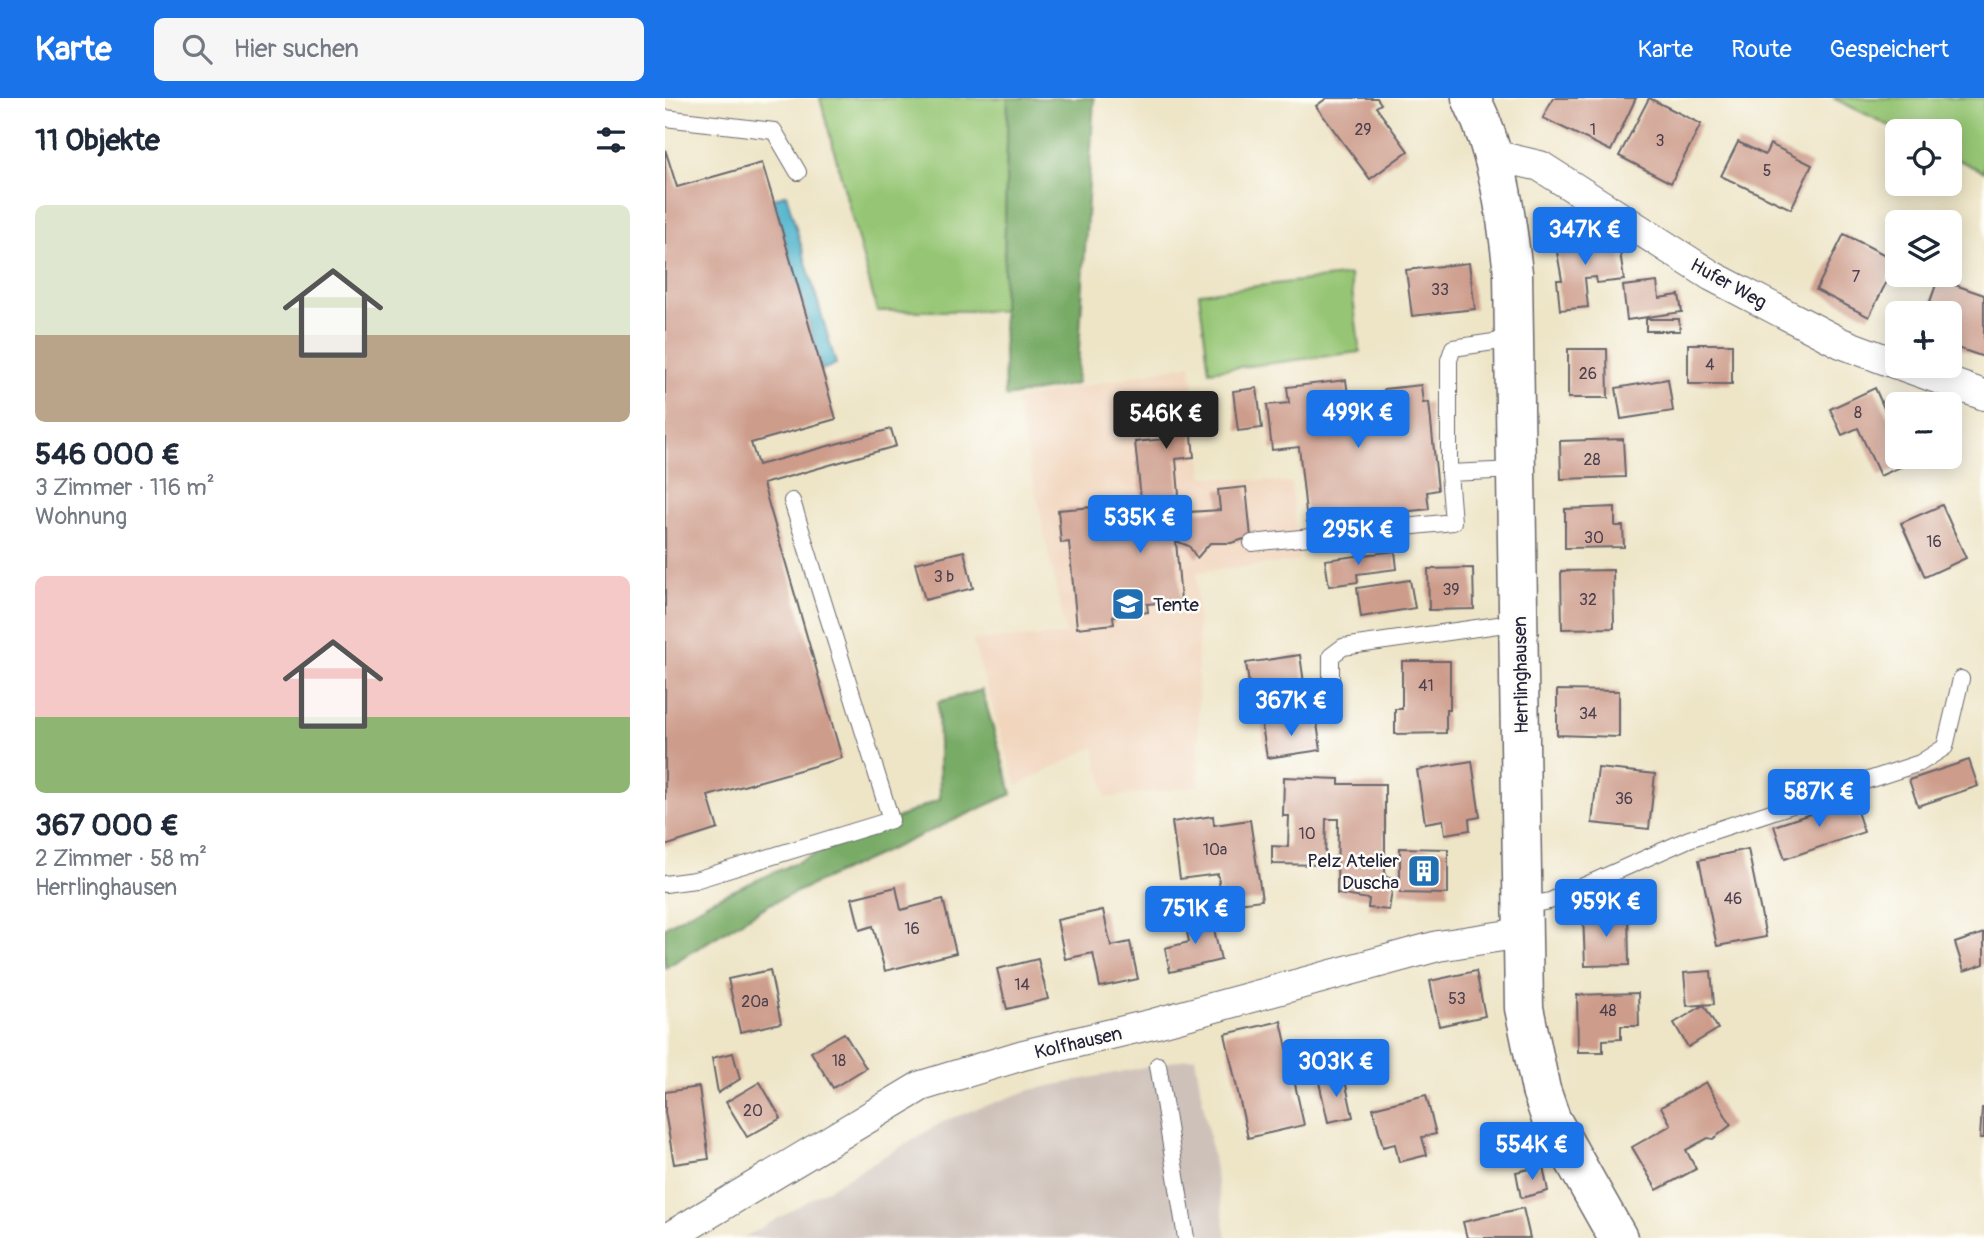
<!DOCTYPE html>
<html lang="de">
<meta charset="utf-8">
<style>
body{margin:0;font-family:Pangolin,sans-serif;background:#f6f6f7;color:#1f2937;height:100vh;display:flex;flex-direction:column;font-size:26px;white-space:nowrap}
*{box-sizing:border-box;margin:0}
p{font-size:23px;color:#747a83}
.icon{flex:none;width:38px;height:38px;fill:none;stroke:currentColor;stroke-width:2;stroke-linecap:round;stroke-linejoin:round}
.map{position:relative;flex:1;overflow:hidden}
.sheet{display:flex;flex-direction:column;background:#fff;width:665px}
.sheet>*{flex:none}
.buttons{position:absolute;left:1220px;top:21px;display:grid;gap:14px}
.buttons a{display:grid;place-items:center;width:77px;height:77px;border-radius:10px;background:#fff;box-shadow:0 4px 18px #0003;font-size:35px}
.price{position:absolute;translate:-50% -60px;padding:0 16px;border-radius:7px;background:#1a73e8;color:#fff;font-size:23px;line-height:46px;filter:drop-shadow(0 2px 4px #0008)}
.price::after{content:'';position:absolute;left:50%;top:42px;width:21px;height:16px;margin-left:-10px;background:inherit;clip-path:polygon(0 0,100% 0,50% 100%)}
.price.on{background:#222;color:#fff}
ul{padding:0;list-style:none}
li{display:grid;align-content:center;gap:14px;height:371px;padding:0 35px}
li span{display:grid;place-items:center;height:217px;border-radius:10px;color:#555}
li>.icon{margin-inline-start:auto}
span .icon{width:126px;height:126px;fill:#fffc;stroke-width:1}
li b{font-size:30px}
h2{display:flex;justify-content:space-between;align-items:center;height:84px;padding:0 35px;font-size:30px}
header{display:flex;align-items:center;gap:42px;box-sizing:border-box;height:98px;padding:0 35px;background:#1a73e8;color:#fff}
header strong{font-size:33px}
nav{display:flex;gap:38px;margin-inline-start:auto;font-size:24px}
.search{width:490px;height:63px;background:#f6f6f7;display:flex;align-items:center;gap:18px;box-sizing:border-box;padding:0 24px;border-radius:10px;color:#747a83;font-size:26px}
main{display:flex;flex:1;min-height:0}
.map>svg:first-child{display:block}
.built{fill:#f1d5bd}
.industrial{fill:#cec1ba}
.green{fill:#96c675;stroke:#5c7458;stroke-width:2}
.forest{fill:#78ab66;stroke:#4d6650;stroke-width:2}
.water{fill:#4cb2cb;stroke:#376a83;stroke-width:2}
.building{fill:#cd9c8b}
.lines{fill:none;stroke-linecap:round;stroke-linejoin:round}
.service-casing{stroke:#69666c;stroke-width:18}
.minor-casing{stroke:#69666c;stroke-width:32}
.tertiary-casing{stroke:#69666c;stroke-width:41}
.service{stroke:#fff;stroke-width:16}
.minor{stroke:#fff;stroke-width:30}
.tertiary{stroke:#fff;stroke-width:38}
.labels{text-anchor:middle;stroke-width:5;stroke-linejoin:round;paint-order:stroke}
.number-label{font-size:16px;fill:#4d404f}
.street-label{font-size:19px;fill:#22223b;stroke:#fdfcf7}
.poi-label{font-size:19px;fill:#22223b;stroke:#fdfcf7;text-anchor:start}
</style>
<header>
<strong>Karte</strong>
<div class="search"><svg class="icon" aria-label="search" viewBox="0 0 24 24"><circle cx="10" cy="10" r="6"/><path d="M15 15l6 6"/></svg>Hier suchen</div>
<nav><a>Karte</a><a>Route</a><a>Gespeichert</a></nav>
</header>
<main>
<section class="sheet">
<h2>11 Objekte<svg class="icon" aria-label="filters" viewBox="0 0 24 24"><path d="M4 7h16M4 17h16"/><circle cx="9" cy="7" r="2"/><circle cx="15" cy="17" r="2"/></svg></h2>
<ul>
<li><span style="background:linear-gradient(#dfe7d0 60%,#b9a48a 0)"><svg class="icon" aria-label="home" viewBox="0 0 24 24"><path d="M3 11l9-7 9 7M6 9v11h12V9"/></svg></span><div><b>546 000 €</b><p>3 Zimmer · 116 m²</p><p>Wohnung</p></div></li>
<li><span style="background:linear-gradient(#f6c9c9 65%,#8fb573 0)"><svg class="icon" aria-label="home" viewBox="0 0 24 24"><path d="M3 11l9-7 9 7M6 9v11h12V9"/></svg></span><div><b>367 000 €</b><p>2 Zimmer · 58 m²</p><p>Herrlinghausen</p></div></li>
</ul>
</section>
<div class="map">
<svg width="1319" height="1140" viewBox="0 0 1319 1140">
<rect width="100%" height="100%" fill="#fdfcf7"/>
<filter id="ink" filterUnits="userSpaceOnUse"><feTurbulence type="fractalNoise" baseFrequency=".0143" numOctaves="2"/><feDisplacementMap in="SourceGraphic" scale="14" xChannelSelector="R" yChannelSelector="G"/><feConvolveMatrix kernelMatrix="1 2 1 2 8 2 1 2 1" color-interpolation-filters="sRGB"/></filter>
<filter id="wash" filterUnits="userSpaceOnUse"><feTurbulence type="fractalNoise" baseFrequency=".00686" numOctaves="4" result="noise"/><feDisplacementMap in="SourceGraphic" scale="28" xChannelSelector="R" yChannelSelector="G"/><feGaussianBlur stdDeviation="1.57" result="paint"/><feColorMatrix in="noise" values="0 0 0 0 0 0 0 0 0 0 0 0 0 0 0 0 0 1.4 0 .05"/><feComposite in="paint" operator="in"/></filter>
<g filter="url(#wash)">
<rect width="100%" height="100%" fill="#eee5c7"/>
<path class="built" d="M 526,266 L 538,378 L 626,385 L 634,463 L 532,474 L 534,688 L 441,700 L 429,649 L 352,688 L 307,542 L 401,537 L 351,302 Z"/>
<path class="industrial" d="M 530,959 L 562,1140 L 79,1140 L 281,1022 L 365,992 Z"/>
<g class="green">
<path d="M 155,0 L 343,0 L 338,213 L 212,213 Z"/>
<path d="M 1168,0 L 1319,0 L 1319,74 L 1285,58 L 1284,33 L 1235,33 Z"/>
<path d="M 685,177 L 695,254 L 544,273 L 534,195 Z"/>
</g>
<g class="forest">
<path d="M 343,0 L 429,0 L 412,286 L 340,299 L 338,213 Z"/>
<path d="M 317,592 L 347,696 L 105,806 L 0,870 L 0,829 L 47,802 L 275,701 L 273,604 Z"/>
</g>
<path class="water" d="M 121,96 L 171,266 L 157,272 L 108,101 Z"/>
<g id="blocks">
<g class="building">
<path d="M 662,0 L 712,0 L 716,6 L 711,9 L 743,53 L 705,81 L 651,8 Z"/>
<path d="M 888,0 L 971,0 L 946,53 L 878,20 Z"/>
<path d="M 984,0 L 1036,26 L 1006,85 L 954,58 Z"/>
<path d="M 1073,44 L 1100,57 L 1105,46 L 1147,67 L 1126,111 L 1056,78 Z"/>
<path d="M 0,51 L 12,89 L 97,65 L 108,101 L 171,321 L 86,345 L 93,367 L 226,331 L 231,348 L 98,386 L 177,660 L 43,698 L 53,731 L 0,748 Z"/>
<path d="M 928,129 L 930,149 L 954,146 L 959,182 L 932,185 L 931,179 L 920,180 L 923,209 L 895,212 L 892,182 L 897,182 L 890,143 L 908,141 L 907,132 Z"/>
<path d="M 1179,136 L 1232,163 L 1204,219 L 1151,192 Z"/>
<path d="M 804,165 L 810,211 L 747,218 L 741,172 Z"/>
<path d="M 1273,181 L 1319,197 L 1319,259 L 1284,247 L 1284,215 L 1261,215 Z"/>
<path d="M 992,184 L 994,200 L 1014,197 L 1017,214 L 962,222 L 958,188 Z"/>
<path d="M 981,221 L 1014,221 L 1015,233 L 981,233 Z"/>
<rect x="1023" y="246" width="44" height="40"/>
<path d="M 903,251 L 942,251 L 943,300 L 903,300 Z"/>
<path d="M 1003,281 L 1008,313 L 956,321 L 951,290 Z"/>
<path d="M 681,282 L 685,312 L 721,308 L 719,291 L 756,287 L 758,305 L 764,304 L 773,392 L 762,394 L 764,411 L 642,424 L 634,349 L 607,352 L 602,307 L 624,305 L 622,289 Z"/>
<path d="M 592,290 L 597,330 L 573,333 L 568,293 Z"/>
<path d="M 1210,290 L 1222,317 L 1232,312 L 1232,359 L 1258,359 L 1215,378 L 1193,330 L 1177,337 L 1165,311 Z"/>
<path d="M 523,298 L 529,359 L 511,361 L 514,397 L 476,401 L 470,344 L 500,341 L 495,301 Z"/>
<path d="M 958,341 L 960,379 L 896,381 L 895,343 Z"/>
<path d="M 581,389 L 586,439 L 566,445 L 545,445 L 532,460 L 524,448 L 511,443 L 516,503 L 482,506 L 483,514 L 448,518 L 449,526 L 412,530 L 404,444 L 396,445 L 393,412 L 453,407 L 455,428 L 474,426 L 475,430 L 508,428 L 508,423 L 525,420 L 524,414 L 555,412 L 553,392 Z"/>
<path d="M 1277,407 L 1301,460 L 1260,479 L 1236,425 Z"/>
<path d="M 950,409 L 950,428 L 958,428 L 959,449 L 900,450 L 900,411 Z"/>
<path d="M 299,453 L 308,490 L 260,502 L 250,465 Z"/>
<path d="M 730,453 L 732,471 L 692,476 L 693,484 L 664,488 L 660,462 Z"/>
<path d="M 808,470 L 809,511 L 764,512 L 763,471 Z"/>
<path d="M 948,472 L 949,530 L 897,531 L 896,473 Z"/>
<path d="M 745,482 L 750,510 L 696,519 L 692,490 Z"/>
<path d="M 635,557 L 640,592 L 586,601 L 581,565 Z"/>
<path d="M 737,563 L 785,563 L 785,612 L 781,612 L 781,635 L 730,636 L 730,611 L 737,611 Z"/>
<path d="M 892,592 L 954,593 L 954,639 L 892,637 Z"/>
<path d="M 651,619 L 656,652 L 602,660 L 597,627 Z"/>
<path d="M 1304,662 L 1313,688 L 1253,708 L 1244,682 Z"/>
<path d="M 807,663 L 815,719 L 804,721 L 805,732 L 780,736 L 778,722 L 760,725 L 752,672 Z"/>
<path d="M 933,670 L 990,676 L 984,731 L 927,725 Z"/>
<path d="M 619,679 L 674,681 L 674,686 L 720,686 L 720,778 L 729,780 L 724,812 L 703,810 L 704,801 L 672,796 L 673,721 L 661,721 L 660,767 L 607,766 L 607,748 L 623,749 L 624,718 L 618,718 Z"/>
<path d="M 1188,702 L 1199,734 L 1120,761 L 1109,728 Z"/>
<path d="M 548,718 L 549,727 L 585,722 L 597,802 L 557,807 L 553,776 L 515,781 L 507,724 Z"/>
<path d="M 735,750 L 783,751 L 783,796 L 735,795 Z"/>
<path d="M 1083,751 L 1101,839 L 1052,848 L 1034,762 Z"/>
<path d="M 231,789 L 236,812 L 278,801 L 291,855 L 220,873 L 208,828 L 195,832 L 187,800 Z"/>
<path d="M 438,812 L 446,848 L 465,844 L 473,881 L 435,889 L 428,855 L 400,861 L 392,822 Z"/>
<path d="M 963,813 L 964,867 L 920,868 L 918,815 Z"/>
<path d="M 546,818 L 556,862 L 505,874 L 500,850 L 524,844 L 520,824 Z"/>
<path d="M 1319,835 L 1319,866 L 1299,873 L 1290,845 Z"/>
<path d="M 373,861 L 383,901 L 342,911 L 332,871 Z"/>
<path d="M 105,872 L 116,925 L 75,934 L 63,881 Z"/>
<path d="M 811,873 L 820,918 L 774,928 L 765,883 Z"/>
<path d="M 1046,873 L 1049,906 L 1022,908 L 1019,875 Z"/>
<path d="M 973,895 L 974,928 L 956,928 L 956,941 L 938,942 L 938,954 L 913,954 L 912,897 Z"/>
<path d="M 1039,907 L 1053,931 L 1023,949 L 1009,925 Z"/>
<path d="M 616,923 L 639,1027 L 583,1040 L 560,936 Z"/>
<path d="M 179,935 L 201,970 L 168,990 L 146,954 Z"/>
<path d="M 68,955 L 75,981 L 53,995 L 47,960 Z"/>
<path d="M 679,978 L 688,1019 L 663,1024 L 654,984 Z"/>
<path d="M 95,984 L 116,1020 L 82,1039 L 61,1004 Z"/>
<path d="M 1041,984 L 1066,1027 L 1048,1041 L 1043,1040 L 1021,1052 L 1031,1071 L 992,1092 L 967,1049 L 1006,1027 L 996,1009 Z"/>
<path d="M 34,989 L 44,1061 L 9,1066 L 0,1014 L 0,994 Z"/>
<path d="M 761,997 L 771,1036 L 757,1039 L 762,1057 L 734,1064 L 730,1046 L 718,1049 L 708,1010 Z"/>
<path d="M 1317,1010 L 1319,1010 L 1319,1040 L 1315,1040 Z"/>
<path d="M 878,1068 L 883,1093 L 856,1100 L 851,1074 Z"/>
<path d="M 858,1110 L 865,1140 L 802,1140 L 798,1124 Z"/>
</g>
</g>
</g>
<g filter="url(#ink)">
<use href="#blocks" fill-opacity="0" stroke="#69666c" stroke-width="2"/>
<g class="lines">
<defs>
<g id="service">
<path d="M 0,20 L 109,33 L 133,74"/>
<path d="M 849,241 L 788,250 L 784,262 L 784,375 L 851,372"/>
<path d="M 587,445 L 788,424 L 784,375"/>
<path d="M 666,596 L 666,558 L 678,549 L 854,524"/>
<path d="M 0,786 L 30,782 L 226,722 L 127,403"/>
<path d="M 858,808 L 885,803 L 1024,741 L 1255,665 L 1280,649 L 1296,581"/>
<path d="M 493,967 L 521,1140"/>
</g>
<g id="minor">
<path d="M 828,57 L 875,68 L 1047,178 L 1176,245 L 1232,266"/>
<path d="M 1238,268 L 1319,297"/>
<path d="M 3,1140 L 256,988 L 358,957 L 488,926 L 773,848 L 857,835"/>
</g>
<path id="tertiary" d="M 806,0 C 833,55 841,114 848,175 L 859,910 L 876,992 L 886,1021 L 953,1140"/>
</defs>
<use href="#service" class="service-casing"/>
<use href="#minor" class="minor-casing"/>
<use href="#tertiary" class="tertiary-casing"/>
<use href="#service" class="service"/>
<use href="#minor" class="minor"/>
<use href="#tertiary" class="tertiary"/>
</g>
</g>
<defs>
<symbol id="school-square" viewBox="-11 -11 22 22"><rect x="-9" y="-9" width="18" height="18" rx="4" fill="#1f6fb2" stroke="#fdfcf7"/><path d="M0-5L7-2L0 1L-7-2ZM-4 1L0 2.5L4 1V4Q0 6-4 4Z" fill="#fff"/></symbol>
<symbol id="building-square" viewBox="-11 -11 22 22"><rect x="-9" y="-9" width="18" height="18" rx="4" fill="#1f6fb2" stroke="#fdfcf7"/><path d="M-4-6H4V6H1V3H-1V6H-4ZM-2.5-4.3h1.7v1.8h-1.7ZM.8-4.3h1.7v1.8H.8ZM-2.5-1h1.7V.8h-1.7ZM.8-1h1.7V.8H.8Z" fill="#fff"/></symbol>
</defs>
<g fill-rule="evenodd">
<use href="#school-square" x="444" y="487" width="38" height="38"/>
<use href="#building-square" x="740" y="754" width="38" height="38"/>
</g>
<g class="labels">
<g class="number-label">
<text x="698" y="37">29</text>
<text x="928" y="37">1</text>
<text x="995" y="48">3</text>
<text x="1102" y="78">5</text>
<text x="1191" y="184">7</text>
<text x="775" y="197">33</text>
<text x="1045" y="272">4</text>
<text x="923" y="281">26</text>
<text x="1193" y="320">8</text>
<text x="927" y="367">28</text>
<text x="929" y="445">30</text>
<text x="1269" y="449">16</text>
<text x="279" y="484">3 b</text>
<text x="786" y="497">39</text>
<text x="923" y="507">32</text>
<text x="761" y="593">41</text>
<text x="923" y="621">34</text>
<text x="959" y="706">36</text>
<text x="642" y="741">10</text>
<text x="550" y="757">10a</text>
<text x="1068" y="806">46</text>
<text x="247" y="836">16</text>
<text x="357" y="892">14</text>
<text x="792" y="906">53</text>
<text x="90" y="909">20a</text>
<text x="943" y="918">48</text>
<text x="174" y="968">18</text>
<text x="88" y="1018">20</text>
</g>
<g class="street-label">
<text transform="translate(1064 185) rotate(29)" y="7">Hufer Weg</text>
<text transform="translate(855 577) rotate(-91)" y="7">Herrlinghausen</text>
<text transform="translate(413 944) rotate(-13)" y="7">Kolfhausen</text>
</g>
<g class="poi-label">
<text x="488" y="513">Tente</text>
<text x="734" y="769" text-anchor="end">Pelz Atelier<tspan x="734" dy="22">Duscha</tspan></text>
</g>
</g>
</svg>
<div class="buttons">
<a><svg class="icon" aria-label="locate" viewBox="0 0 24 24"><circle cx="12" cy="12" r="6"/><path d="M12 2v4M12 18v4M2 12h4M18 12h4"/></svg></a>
<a><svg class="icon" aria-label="layers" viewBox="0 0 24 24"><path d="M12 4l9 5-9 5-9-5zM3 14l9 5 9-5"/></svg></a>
<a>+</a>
<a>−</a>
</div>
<b class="price" style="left:920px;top:169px">347K €</b>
<b class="price" style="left:693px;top:352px">499K €</b>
<b class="price on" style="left:501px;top:353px">546K €</b>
<b class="price" style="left:475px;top:457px">535K €</b>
<b class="price" style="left:693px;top:469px">295K €</b>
<b class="price" style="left:626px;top:640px">367K €</b>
<b class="price" style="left:1154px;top:731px">587K €</b>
<b class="price" style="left:941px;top:841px">959K €</b>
<b class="price" style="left:530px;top:848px">751K €</b>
<b class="price" style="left:671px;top:1001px">303K €</b>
<b class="price" style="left:867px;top:1084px">554K €</b>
</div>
</main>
